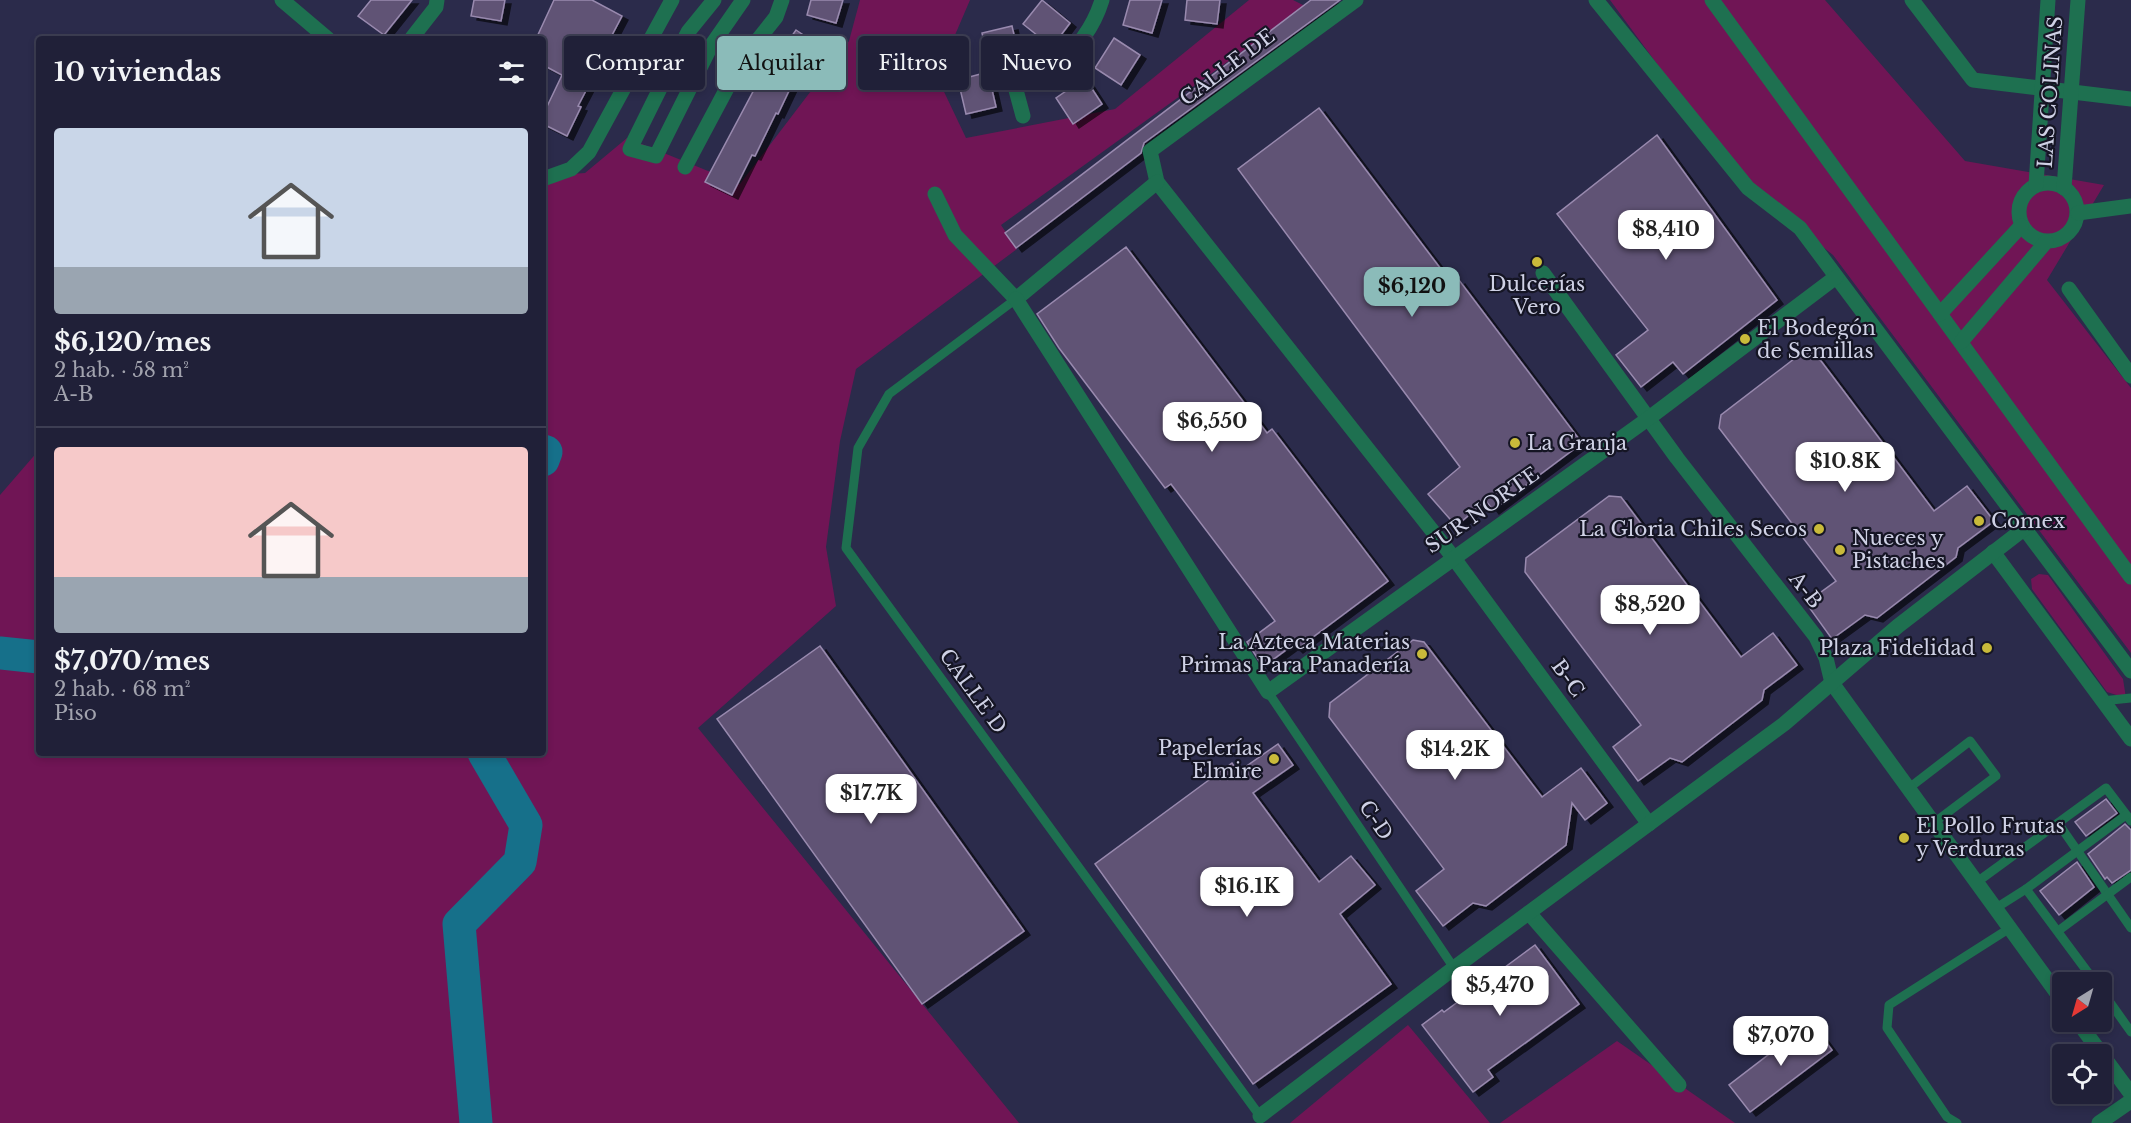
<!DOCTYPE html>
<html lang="es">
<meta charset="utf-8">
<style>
body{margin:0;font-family:"Libre Baskerville",serif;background:#282840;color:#f1f3f6;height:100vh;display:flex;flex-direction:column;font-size:22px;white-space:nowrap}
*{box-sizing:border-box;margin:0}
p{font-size:20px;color:#a2a3ae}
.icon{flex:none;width:33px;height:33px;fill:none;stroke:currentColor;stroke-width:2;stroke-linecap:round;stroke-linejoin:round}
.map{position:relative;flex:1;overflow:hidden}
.panel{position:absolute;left:36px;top:36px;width:510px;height:720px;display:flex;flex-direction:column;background:#202038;border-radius:6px;box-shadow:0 3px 9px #0003,0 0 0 2px #3d3e53}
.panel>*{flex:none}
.guide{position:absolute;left:564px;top:36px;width:570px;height:54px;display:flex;gap:12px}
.needle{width:39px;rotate:217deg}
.controls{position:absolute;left:2052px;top:972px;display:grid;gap:12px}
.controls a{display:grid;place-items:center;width:60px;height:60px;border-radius:6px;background:#202038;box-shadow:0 3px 9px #0003,0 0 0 2px #3d3e53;font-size:30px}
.price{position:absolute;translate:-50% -51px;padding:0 14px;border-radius:12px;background:#fff;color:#222;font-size:20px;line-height:39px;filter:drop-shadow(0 2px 3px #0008)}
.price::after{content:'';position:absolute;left:50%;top:36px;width:18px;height:14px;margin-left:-9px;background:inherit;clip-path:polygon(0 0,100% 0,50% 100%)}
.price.on{background:#8bbbb9;color:#111}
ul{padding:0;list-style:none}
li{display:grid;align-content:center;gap:12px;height:318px;padding:0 18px}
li+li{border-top:2px solid #3d3e53}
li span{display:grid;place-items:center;height:186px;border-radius:6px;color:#555}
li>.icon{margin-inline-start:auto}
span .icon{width:108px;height:108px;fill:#fffc;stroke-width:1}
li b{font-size:26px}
h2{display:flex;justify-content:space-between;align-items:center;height:72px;padding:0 18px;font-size:26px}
.tag{padding:0 21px;border-radius:6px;background:#202038;box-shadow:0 3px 9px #0003,0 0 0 2px #3d3e53;font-size:21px;line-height:54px}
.tag.on{background:#8bbbb9;color:#111}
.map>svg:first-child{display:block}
.green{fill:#701555}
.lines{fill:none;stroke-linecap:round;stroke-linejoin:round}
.river{stroke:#16708a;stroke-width:33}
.building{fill:#615375;stroke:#998aaf;stroke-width:1.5;filter:url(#shadow)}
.lane{stroke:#1e7050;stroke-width:9}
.street{stroke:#1e7050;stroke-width:15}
.poi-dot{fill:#c9ba3a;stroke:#151524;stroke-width:2}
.labels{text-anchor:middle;stroke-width:4.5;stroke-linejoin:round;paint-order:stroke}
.street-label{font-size:20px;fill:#cfd1e5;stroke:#151524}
.poi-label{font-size:20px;fill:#cfd1e5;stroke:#151524;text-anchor:start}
</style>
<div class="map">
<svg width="2131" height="1123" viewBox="0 0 2131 1123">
<defs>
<filter id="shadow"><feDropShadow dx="6" dy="4" stdDeviation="0" flood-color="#0009"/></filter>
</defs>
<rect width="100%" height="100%" fill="#2b2b4b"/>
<g class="green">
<path d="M 860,0 L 970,0 L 937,77 L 966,138 L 1115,109 L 1249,0 L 1293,0 L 1305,6 L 1001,225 L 1017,249 L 856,369 L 840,441 L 826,547 L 836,606 L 698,728 L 1019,1123 L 0,1123 L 0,495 L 39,450 L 39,753 L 543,753 L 543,176 L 585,173 L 627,138 L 740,184 L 849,41 Z"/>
<path d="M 1610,0 L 1825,0 L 1965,161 L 2104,185 L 2047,280 L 2131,388 L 2131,653 L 1833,255 L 1746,185 Z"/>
<path d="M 2039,574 L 2048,575 L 2123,679 L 2126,698 L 2107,692 L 2032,589 L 2031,579 Z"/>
<path d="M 1408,1025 L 1490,1123 L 1290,1123 Z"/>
<path d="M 1617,1041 L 1735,1123 L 1500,1123 Z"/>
</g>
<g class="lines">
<g class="river">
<path d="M 543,451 L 546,452 L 543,460"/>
<path d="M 0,653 L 39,657"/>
<path d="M 476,1123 L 459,924 L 520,862 L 526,825 L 484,753"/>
</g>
</g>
<g class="building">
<path d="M 371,0 L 412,0 L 384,35 L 358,16 Z"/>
<path d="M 474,0 L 505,0 L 501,21 L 471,16 Z"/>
<path d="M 554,0 L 592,0 L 622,16 L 600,58 L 602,60 L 578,106 L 581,107 L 567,136 L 543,124 L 543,115 L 562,75 L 543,65 L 543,39 L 536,39 Z"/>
<path d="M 811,0 L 843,0 L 836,23 L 807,15 Z"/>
<path d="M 1042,0 L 1070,23 L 1058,39 L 1063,46 L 1057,51 L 1023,24 Z"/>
<path d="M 1130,0 L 1162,0 L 1152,33 L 1123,25 Z"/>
<path d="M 1187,0 L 1220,0 L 1217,24 L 1185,20 Z"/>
<path d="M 1311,0 L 1340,0 L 1144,143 L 1141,153 L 1016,248 L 1005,233 Z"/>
<path d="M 1012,26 L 1020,61 L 990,68 L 982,33 Z"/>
<path d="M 796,30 L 821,47 L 801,76 L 797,74 L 778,114 L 776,113 L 755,156 L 752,155 L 732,195 L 705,182 L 765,69 L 768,70 Z"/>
<path d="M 1114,38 L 1140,55 L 1121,85 L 1095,68 Z"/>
<path d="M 988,72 L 996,107 L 966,114 L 958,80 Z"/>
<path d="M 1085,78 L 1102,104 L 1073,124 L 1056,98 Z"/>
<path d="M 1319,108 L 1453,285 L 1459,280 L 1582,443 L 1493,510 L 1486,501 L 1456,526 L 1428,494 L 1460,467 L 1238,169 Z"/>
<path d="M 1657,135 L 1777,300 L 1683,374 L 1673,362 L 1641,387 L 1616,355 L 1648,330 L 1557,214 Z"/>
<path d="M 1126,247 L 1267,433 L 1272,429 L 1388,581 L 1297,649 L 1293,645 L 1263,667 L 1247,642 L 1275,621 L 1171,484 L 1165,488 L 1059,348 L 1037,314 Z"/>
<path d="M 1803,352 L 1815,353 L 1934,511 L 1967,486 L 1994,521 L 1958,548 L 1956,557 L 1877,618 L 1865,615 L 1832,639 L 1806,603 L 1836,581 L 1719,428 L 1721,415 Z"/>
<path d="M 1609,496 L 1621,497 L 1741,657 L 1773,633 L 1797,665 L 1764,690 L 1762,700 L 1682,762 L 1670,758 L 1638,781 L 1613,747 L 1641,725 L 1525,572 L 1526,558 Z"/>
<path d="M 1413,640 L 1424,642 L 1542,797 L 1581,768 L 1607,803 L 1585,820 L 1572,803 L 1566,845 L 1486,906 L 1473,903 L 1443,926 L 1416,891 L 1444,869 L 1329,717 L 1330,703 Z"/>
<path d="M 820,646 L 1024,931 L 922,1004 L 717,719 Z"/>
<path d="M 1278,744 L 1293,765 L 1253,793 L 1319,882 L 1351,856 L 1375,885 L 1340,914 L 1391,984 L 1253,1084 L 1095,864 L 1232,763 L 1238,772 Z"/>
<path d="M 2106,799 L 2117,813 L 2086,836 L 2075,822 Z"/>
<path d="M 2125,824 L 2131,830 L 2131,870 L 2112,883 L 2107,877 L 2105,879 L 2088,854 Z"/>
<path d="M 2077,862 L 2094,887 L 2059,915 L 2040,891 Z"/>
<path d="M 1535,945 L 1579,1004 L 1488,1070 L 1493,1077 L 1473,1092 L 1422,1025 L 1442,1010 L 1444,1012 Z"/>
<path d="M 1811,1022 L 1832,1050 L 1750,1112 L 1729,1085 Z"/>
</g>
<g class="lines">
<g class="lane">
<path d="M 1016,299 L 889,394 L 858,448 L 846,548 L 1260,1116"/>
<path d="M 1268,692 L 1454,968"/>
<path d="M 2102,701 L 2131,698"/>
<path d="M 1909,788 L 1970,741 L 1996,776 L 1935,822"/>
<path d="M 2058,823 L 2131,928"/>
<path d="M 1977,882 L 2106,788 L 2131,821"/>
<path d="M 2026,889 L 2095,982"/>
<path d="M 1996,908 L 2026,889 L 2126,815"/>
<path d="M 2058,931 L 2131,877"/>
<path d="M 2102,991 L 2131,1032"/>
<path d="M 1957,1123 L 1947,1117 L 1887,1028 L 1889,1005 L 2010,928"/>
</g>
<g class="street">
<path d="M 282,0 L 328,39"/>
<path d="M 714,0 L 688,32 L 630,149 L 656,156 L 711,46 L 743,0"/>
<path d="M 1356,0 L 1150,151 L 1157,182 L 1453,557 L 1649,824"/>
<path d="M 1596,0 L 1748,188 L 1800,228 L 2131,671"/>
<path d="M 1712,0 L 2131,577"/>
<path d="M 1912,0 L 1973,80 L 2131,99"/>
<path d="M 411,39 L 436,7 L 437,0"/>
<path d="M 1023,116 L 1013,79 C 1026,75 1042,73 1053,66 C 1077,51 1094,26 1102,0"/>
<path d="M 685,167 L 742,60 L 776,17 L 782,0"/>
<path d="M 543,179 L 571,169 L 589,152 L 672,0"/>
<circle cx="2048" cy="212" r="29"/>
<path d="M 2036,185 L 2048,0"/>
<path d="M 2064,188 L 2078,0"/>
<path d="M 935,194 L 955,235 L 1016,299 L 1157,182"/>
<path d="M 2078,213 L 2131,206"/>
<path d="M 1543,273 L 1677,458 L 1816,637 L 1826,658 L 1832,683 L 2062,1000"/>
<path d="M 2069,289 L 2131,376"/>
<path d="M 1016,299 L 1268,692 L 1649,418 L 1836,277"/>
<path d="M 1940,314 L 2021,226"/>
<path d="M 1961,342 L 2046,242"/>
<path d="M 1993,552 L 2131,739"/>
<path d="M 1529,913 L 1679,1085"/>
<path d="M 2078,1022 L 2131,1094"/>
<path d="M 1260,1116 L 1454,968 L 1784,724 L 1898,626 L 2025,528"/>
<path d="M 2099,1123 L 2131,1101"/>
</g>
</g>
<g class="poi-dot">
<circle cx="1537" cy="262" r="6"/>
<circle cx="1745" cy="339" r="6"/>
<circle cx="1515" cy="443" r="6"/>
<circle cx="1979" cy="521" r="6"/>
<circle cx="1819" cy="529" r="6"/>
<circle cx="1840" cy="550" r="6"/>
<circle cx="1987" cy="648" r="6"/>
<circle cx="1422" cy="654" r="6"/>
<circle cx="1274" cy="759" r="6"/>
<circle cx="1904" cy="838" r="6"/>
</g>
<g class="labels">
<g class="street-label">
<text transform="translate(1227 67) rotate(-37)" y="7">CALLE DE</text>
<text transform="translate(2050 92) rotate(-86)" y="7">LAS COLINAS</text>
<text transform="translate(1482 510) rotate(-35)" y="7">SUR NORTE</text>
<text transform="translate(1806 590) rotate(52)" y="7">A-B</text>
<text transform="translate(1568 678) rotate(54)" y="7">B-C</text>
<text transform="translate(973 691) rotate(54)" y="7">CALLE D</text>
<text transform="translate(1376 820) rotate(56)" y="7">C-D</text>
</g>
<g class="poi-label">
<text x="1537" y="291" text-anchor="middle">Dulcerías<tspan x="1537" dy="23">Vero</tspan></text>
<text x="1757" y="335">El Bodegón<tspan x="1757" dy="23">de Semillas</tspan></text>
<text x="1527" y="450">La Granja</text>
<text x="1991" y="528">Comex</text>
<text x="1807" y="536" text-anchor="end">La Gloria Chiles Secos</text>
<text x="1852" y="545">Nueces y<tspan x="1852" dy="23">Pistaches</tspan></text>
<text x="1410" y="649" text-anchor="end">La Azteca Materias<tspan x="1410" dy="23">Primas Para Panadería</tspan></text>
<text x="1975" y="655" text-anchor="end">Plaza Fidelidad</text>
<text x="1262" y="755" text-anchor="end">Papelerías<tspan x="1262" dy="23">Elmire</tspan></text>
<text x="1916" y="833">El Pollo Frutas<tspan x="1916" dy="23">y Verduras</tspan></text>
</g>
</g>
</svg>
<div class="controls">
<a><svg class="needle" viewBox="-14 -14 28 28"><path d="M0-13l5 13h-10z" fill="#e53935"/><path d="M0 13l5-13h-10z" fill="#a2a3ae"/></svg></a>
<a><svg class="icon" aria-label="locate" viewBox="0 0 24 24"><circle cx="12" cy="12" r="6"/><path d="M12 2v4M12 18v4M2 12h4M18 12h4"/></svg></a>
</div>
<b class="price" style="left:1666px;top:261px">$8,410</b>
<b class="price on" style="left:1412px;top:318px">$6,120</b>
<b class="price" style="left:1212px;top:453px">$6,550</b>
<b class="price" style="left:1845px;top:493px">$10.8K</b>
<b class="price" style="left:1650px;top:636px">$8,520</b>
<b class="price" style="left:1455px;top:781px">$14.2K</b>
<b class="price" style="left:871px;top:825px">$17.7K</b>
<b class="price" style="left:1247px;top:918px">$16.1K</b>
<b class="price" style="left:1500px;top:1017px">$5,470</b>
<b class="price" style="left:1781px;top:1067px">$7,070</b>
<div class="guide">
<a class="tag">Comprar</a>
<a class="tag on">Alquilar</a>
<a class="tag">Filtros</a>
<a class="tag">Nuevo</a>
</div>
<section class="panel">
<h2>10 viviendas<svg class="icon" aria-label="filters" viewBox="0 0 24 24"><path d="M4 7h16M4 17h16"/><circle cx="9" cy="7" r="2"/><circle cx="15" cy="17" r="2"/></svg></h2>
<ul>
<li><span style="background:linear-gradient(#c9d6e8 75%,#9aa5b1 0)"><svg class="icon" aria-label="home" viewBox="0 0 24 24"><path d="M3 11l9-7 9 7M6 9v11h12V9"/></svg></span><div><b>$6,120/mes</b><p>2 hab. · 58 m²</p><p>A-B</p></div></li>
<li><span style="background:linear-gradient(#f6c9c9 70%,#9aa5b1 0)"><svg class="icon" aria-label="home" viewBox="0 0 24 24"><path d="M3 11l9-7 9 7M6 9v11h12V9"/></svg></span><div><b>$7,070/mes</b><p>2 hab. · 68 m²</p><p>Piso</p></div></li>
</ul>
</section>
</div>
